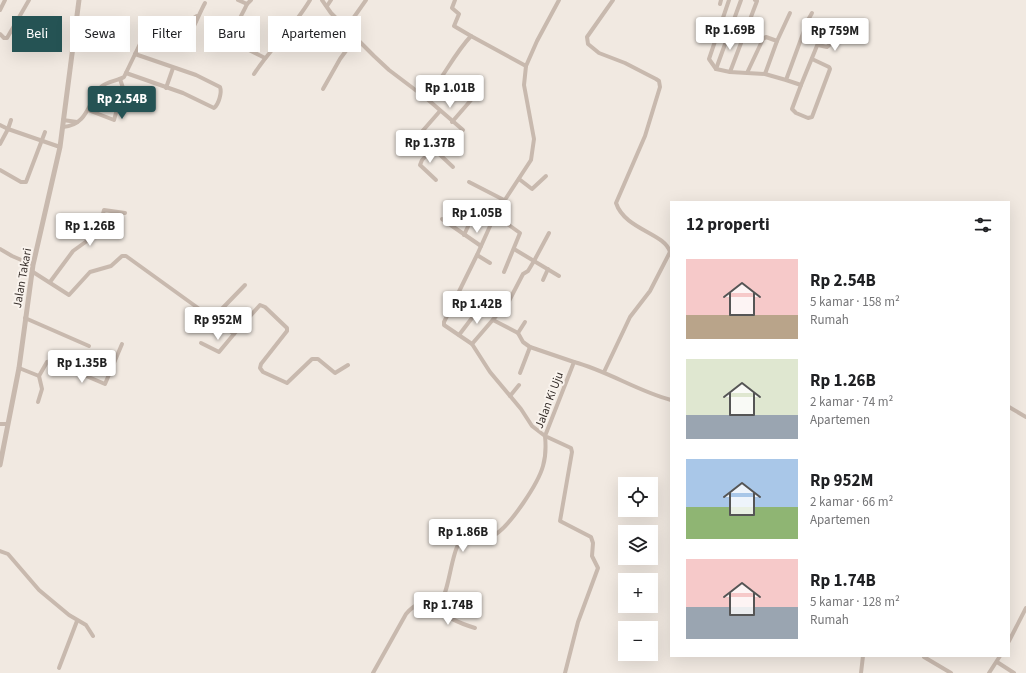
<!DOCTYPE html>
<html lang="id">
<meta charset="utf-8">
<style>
body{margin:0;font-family:"Source Sans 3",sans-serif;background:#f6f6f6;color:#202124;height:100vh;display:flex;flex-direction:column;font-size:15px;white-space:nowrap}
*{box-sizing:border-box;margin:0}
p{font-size:13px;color:#757577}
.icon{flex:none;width:22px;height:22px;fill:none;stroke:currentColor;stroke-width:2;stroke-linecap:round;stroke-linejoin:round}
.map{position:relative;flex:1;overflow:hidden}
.drawer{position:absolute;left:670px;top:201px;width:340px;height:456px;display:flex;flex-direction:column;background:#fff;border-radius:0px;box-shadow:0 4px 16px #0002}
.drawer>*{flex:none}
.guide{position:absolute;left:12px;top:16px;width:380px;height:36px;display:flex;gap:8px}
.controls{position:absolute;left:618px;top:477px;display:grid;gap:8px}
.controls a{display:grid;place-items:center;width:40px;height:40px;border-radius:0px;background:#fff;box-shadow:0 4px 16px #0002;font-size:20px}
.price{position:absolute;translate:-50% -34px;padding:0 9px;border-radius:4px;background:#fff;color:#222;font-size:13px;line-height:26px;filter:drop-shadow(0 1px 2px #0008)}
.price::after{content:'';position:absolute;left:50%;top:24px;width:12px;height:9px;margin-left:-6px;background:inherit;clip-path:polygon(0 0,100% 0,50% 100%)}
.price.selected{background:#255354;color:#fff}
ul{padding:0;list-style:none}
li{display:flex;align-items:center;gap:12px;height:100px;padding:0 16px}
li span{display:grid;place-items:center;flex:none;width:112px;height:80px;border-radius:0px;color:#555}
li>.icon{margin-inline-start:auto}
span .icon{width:48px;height:48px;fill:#fffc;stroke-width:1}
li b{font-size:17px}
h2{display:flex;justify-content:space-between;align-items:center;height:48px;padding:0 16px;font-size:17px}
.chip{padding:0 14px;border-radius:0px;background:#fff;box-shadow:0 4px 16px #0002;font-size:14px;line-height:36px}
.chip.selected{background:#255354;color:#fff}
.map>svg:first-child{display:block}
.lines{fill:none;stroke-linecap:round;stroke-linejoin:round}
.minor{stroke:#c8b9ae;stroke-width:4}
.tertiary{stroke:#c8b9ae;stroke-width:5}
.labels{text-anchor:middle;stroke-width:4;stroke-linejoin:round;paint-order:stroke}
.street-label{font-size:12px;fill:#372f2b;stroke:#f9f3ed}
</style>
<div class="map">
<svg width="1026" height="673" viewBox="0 0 1026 673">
<rect width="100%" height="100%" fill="#f1e9e1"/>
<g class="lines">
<g class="minor">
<path d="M 238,0 L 247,4 L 251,0"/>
<path d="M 322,0 L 331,13 L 374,56 L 389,70 L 426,98 C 443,79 453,55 471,36 L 526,66"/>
<path d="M 455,0 L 452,8 L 459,14 L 454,26 L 471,36"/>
<path d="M 247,4 C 243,14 229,33 235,43 L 265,58"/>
<path d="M 720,4 L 721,0"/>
<path d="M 327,6 L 331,0"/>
<path d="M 0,10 L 5,0"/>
<path d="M 808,20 L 812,13"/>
<path d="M 171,22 L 191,30"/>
<path d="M 180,26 L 197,16"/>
<path d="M 347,27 L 366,0"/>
<path d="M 145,33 L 175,48 C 192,39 196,19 205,3"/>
<path d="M 0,34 L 4,38 L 7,38 L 29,0"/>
<path d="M 777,41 L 790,13"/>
<path d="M 818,45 L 827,47 L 843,33"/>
<path d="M 716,69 L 709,59 L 729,0"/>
<path d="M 730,72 L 716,69 L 741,0"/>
<path d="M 126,73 L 183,93 L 214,108 C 219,104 222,92 220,87 L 196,75 L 135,54"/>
<path d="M 747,73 L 763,39 L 766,37 L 777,41 L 765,74 L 730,72 L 757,1 L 755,0"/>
<path d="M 254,74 C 271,48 294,27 310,0"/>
<path d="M 765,74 L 786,80 L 808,20 L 821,24 L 823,31 L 801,85 L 786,80"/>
<path d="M 801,85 L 792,109 L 796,113 L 808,118 L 812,117 L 830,69 L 829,67 L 812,59"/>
<path d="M 166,88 L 173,68"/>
<path d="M 323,89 L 340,59 L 356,37"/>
<path d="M 426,98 L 463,130"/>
<path d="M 88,110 L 114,120 L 123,88 L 120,79"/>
<path d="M 440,111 L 419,135 L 453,167"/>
<path d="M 63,120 L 77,122"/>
<path d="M 452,122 L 478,92"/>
<path d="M 0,125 L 8,129 L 11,120"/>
<path d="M 63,127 C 88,125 88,102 101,87 C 107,81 117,81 124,77 L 152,19"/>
<path d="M 0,144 L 8,129 L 60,147"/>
<path d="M 434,147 L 422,160 L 420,165 L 436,180"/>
<path d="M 0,170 L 21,182 L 26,182 L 45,132"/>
<path d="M 519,179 L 532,189 L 546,176"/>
<path d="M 469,182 L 504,200"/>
<path d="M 442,219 L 481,246"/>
<path d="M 464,235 L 471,220 L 480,208 L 495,215 L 520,233 L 504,272"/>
<path d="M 0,249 L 12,256 L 33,265"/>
<path d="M 514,249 L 559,276"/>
<path d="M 477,255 L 490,263"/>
<path d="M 33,272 L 69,295 L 90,272 L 111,266 L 122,256 L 126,256 L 234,334 L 260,305 L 265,307 L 287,328 L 287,331 L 261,364 L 260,368 L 263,372 L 287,383 L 312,359 L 318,359 L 335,373 L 348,365"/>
<path d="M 543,280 L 548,269"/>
<path d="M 50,282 L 73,251 L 98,233 L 104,210 L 125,213"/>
<path d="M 509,301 L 523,274 L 528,271 L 534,261 L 549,233"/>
<path d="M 25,318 L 89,346"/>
<path d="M 212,319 L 245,285"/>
<path d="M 493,320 L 518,333"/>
<path d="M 525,322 L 518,333 L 523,342 L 530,347"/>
<path d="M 459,335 L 475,314"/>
<path d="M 201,343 L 219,352 L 234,334"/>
<path d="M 472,344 L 497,315"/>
<path d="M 19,368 L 39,376 L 47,362 L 51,361 L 105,384 L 122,344"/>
<path d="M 604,372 L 630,317 L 650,291 L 670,252 C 665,233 625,230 616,203 L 645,136 L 660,87 L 659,81 L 656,79 L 625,63 L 599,53 L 588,44 L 587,37 L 613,0"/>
<path d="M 520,373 L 530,347 L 574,362"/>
<path d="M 510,396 L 519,385"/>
<path d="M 38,402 L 42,389 L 39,376"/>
<path d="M 1009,407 L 1026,417"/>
<path d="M 0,424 L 8,424"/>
<path d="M 0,551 L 8,554 L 39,590 L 69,615 L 86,625 L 93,636"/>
<path d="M 435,604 C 446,618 459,623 475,628"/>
<path d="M 1009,641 L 1026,608"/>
<path d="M 924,657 L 951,673"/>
<path d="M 997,662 L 1014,673"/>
<path d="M 59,668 L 77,621"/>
<path d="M 373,673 L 406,614 C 421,596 428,610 440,602 C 448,596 451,557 458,545 C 470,539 484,541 496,534 C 511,524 538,484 543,466 C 546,456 546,446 545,436 L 532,426 L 521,409 L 490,372 L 472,344 L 444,325 L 444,322 L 477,255 L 495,215 L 531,160 L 534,139 L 524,85 L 526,66 L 537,41 L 559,0"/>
<path d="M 565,673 L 578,622 L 598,568 L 592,556 L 593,543 L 591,537 L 560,521 L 572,452 L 571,448 L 545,436 L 574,362 C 608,371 637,391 671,400"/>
<path d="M 861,673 L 863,656"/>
<path d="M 989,673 L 1000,656"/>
</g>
<path class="tertiary" d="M 0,465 L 19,368 L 33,265 L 60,147 L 79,0"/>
</g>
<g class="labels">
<g class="street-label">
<text transform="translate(22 278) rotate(-80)" y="4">Jalan Takari</text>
<text transform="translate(549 400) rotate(-69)" y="4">Jalan Ki Uju</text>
</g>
</g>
</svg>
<div class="controls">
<a><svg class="icon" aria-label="locate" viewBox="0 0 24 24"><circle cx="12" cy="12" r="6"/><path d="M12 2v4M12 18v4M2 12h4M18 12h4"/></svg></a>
<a><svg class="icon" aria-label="layers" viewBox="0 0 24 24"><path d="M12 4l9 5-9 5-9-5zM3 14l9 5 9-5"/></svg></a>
<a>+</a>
<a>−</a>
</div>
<b class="price" style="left:730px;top:51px">Rp 1.69B</b>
<b class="price" style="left:835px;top:52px">Rp 759M</b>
<b class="price" style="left:450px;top:109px">Rp 1.01B</b>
<b class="price selected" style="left:122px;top:120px">Rp 2.54B</b>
<b class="price" style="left:430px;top:164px">Rp 1.37B</b>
<b class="price" style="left:477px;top:234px">Rp 1.05B</b>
<b class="price" style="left:90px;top:247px">Rp 1.26B</b>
<b class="price" style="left:477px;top:325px">Rp 1.42B</b>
<b class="price" style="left:218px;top:341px">Rp 952M</b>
<b class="price" style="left:82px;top:384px">Rp 1.35B</b>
<b class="price" style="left:463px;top:553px">Rp 1.86B</b>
<b class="price" style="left:448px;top:626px">Rp 1.74B</b>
<div class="guide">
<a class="chip selected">Beli</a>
<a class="chip">Sewa</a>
<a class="chip">Filter</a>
<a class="chip">Baru</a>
<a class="chip">Apartemen</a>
</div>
<section class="drawer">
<h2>12 properti<svg class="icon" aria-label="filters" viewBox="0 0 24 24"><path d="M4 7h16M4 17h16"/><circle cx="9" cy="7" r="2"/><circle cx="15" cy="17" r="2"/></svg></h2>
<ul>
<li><span style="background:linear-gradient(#f6c9c9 70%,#b9a48a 0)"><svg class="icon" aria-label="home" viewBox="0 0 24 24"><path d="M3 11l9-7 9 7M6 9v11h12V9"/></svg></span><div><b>Rp 2.54B</b><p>5 kamar · 158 m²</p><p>Rumah</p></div></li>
<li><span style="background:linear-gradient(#dfe7d0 70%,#9aa5b1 0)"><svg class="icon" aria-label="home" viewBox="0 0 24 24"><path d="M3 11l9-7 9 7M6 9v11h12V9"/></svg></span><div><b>Rp 1.26B</b><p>2 kamar · 74 m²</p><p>Apartemen</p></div></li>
<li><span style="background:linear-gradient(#a9c7e8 60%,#8fb573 0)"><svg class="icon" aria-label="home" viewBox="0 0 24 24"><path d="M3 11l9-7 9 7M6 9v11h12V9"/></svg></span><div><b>Rp 952M</b><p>2 kamar · 66 m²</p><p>Apartemen</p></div></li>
<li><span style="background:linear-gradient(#f6c9c9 60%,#9aa5b1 0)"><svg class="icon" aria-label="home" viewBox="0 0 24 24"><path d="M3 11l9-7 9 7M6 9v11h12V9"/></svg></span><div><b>Rp 1.74B</b><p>5 kamar · 128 m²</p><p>Rumah</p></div></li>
</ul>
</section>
</div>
